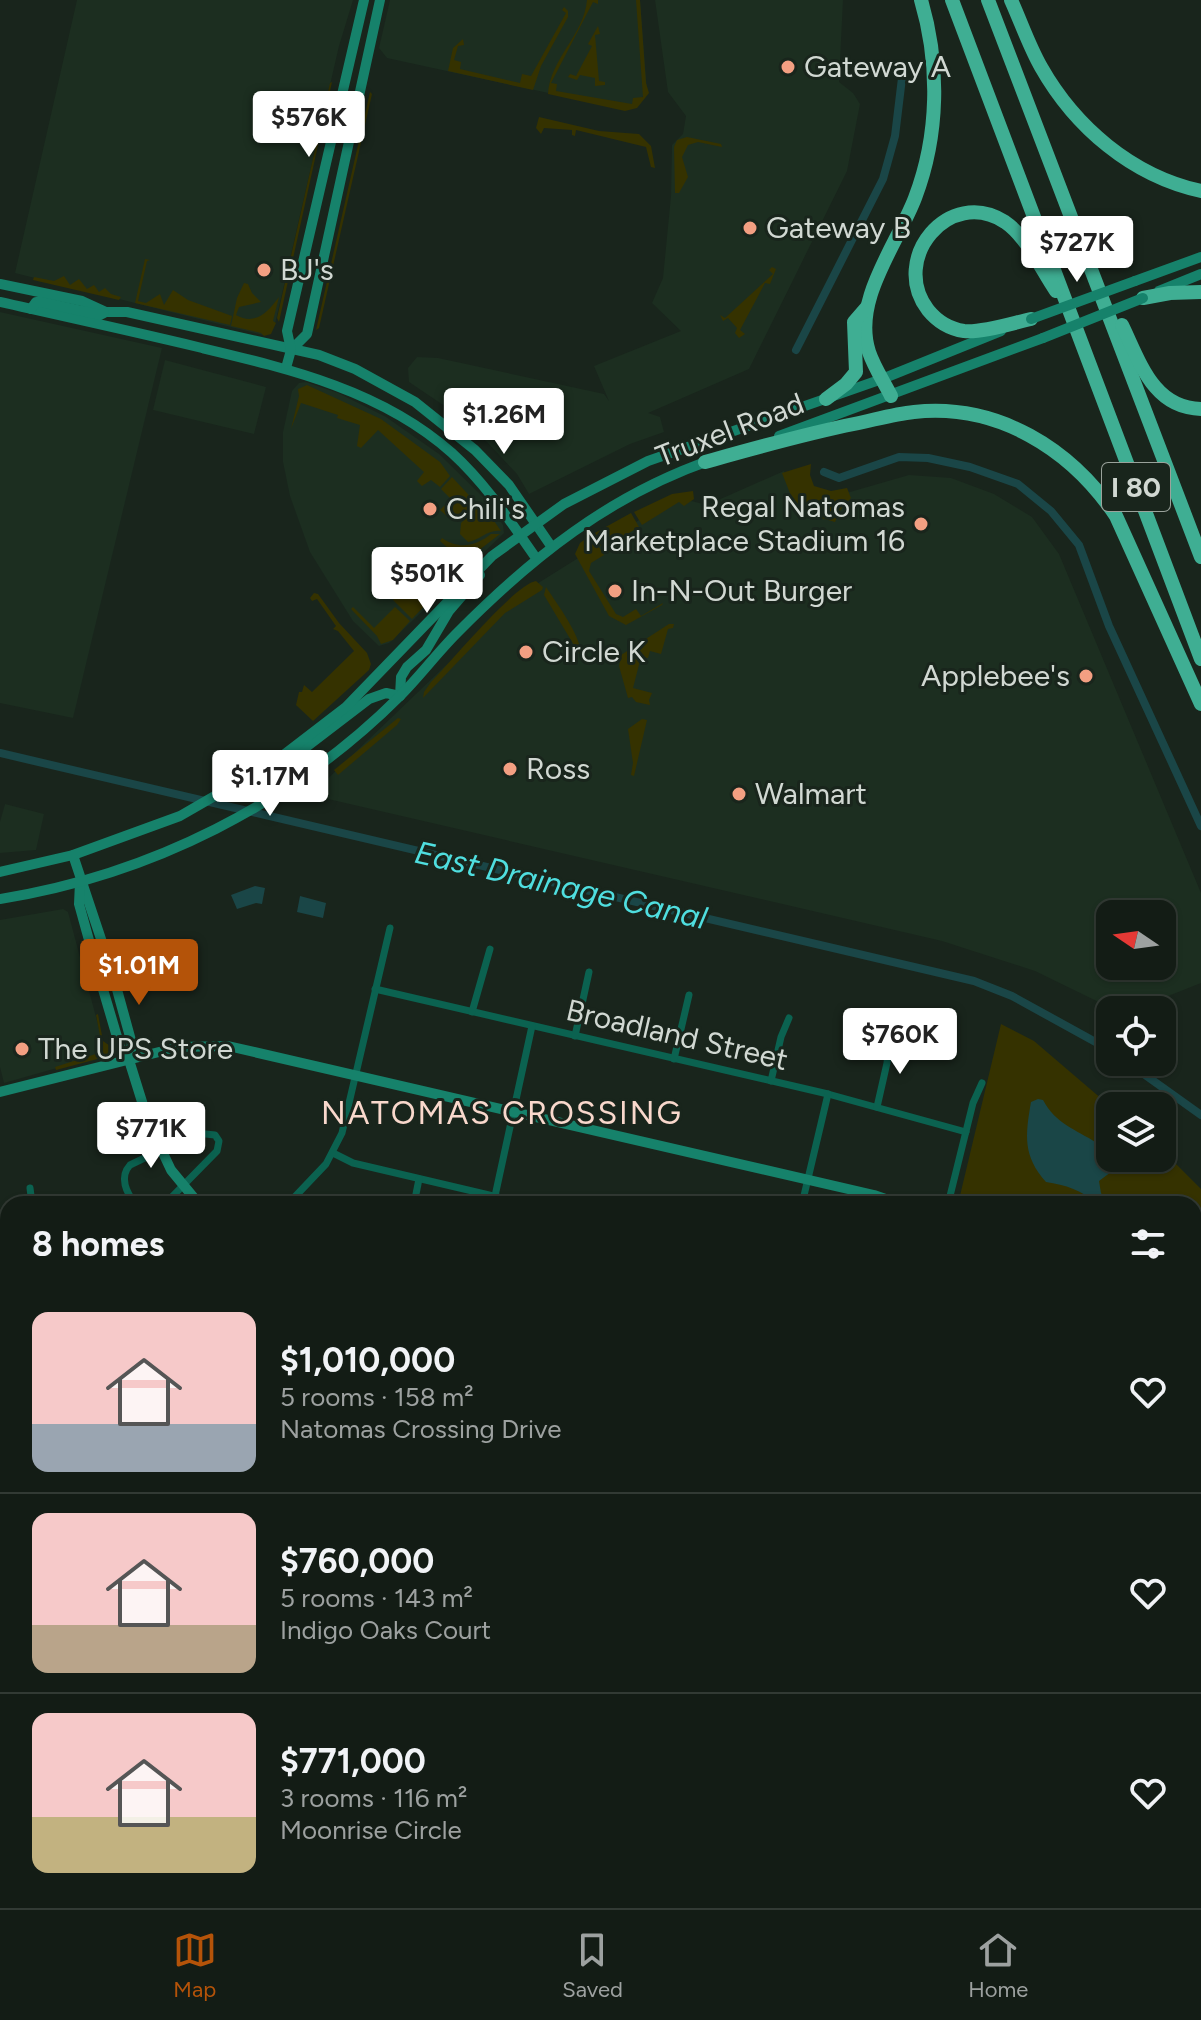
<!DOCTYPE html>
<meta charset="utf-8">
<style>
body{margin:0;font-family:Figtree,sans-serif;background:#202922;color:#f1f3f6;height:100vh;display:flex;flex-direction:column;font-size:30px;white-space:nowrap}
*{box-sizing:border-box;margin:0}
p{font-size:26px;color:#9da1a0}
.icon{flex:none;width:44px;height:44px;fill:none;stroke:currentColor;stroke-width:2;stroke-linecap:round;stroke-linejoin:round}
.map{position:relative;flex:1;overflow:hidden}
.side{position:absolute;left:0px;top:1196px;width:1202px;height:712px;display:flex;flex-direction:column;background:#131c15;border-radius:24px 24px 0 0;box-shadow:0 2px 6px #0004,0 0 0 2px #323a34}
.side>*{flex:none}
.needle{width:52px;rotate:283deg}
.fabs{position:absolute;left:1096px;top:900px;display:grid;gap:16px}
.fabs a{display:grid;place-items:center;width:80px;height:80px;border-radius:16px;background:#131c15;box-shadow:0 2px 6px #0004,0 0 0 2px #323a34;font-size:40px}
.price{position:absolute;translate:-50% -68px;padding:0 18px;border-radius:8px;background:#fff;color:#222;font-size:26px;line-height:52px;filter:drop-shadow(0 2px 4px #0008)}
.price::after{content:'';position:absolute;left:50%;top:48px;width:24px;height:18px;margin-left:-12px;background:inherit;clip-path:polygon(0 0,100% 0,50% 100%)}
.price.active{background:#b45309;color:#fff}
ul{padding:0;list-style:none}
li{display:flex;align-items:center;gap:24px;height:200px;padding:0 32px}
li+li{border-top:2px solid #323a34}
li span{display:grid;place-items:center;flex:none;width:224px;height:160px;border-radius:16px;color:#555}
li>.icon{margin-inline-start:auto}
span .icon{width:96px;height:96px;fill:#fffc;stroke-width:1}
li b{font-size:34px}
h2{display:flex;justify-content:space-between;align-items:center;height:96px;padding:0 32px;font-size:34px}
.dock{display:flex;justify-content:space-around;align-items:center;height:112px;border-top:2px solid #323a34;background:#131c15;font-size:22px;color:#9da1a0}
.dock a{display:grid;justify-items:center;gap:4px}
.dock .active{color:#b45309}
.map>svg:first-child{display:block}
.built{fill:#1c2e20;fill-rule:evenodd}
.green{fill:#353200}
.water{fill:#1a4647}
.lines{fill:none;stroke-linecap:round;stroke-linejoin:round}
.canal{stroke:#1a4647;stroke-width:8}
.street{stroke:#0b6250;stroke-width:7}
.secondary{stroke:#16826b;stroke-width:10}
.highway{stroke:#3fae93;stroke-width:14}
.secondary-bridge{stroke:#16826b;stroke-width:10}
.poi-dot{fill:#f39f82;stroke:#19251c;stroke-width:3}
.labels{text-anchor:middle;stroke-width:6;stroke-linejoin:round;paint-order:stroke}
.shield{fill:#19251c;stroke:#9aa29b;stroke-width:2}
.shield-label{font-size:28px;font-weight:bold;fill:#d1d8d2}
.poi-label{font-size:30px;fill:#d1d8d2;stroke:#19251c;text-anchor:start}
.street-label{font-size:30px;fill:#d1d8d2;stroke:#19251c}
.water-label{font-size:32px;font-style:italic;fill:#4fdedf;stroke:#19251c}
.neighbourhood-label{font-size:32px;letter-spacing:2px;fill:#f9d8cc;stroke:#19251c}
</style>
<div class="map">
<svg width="1201" height="1908" viewBox="0 0 1201 1908">
<rect width="100%" height="100%" fill="#19251c"/>
<g class="built">
<path d="M 77,0 L 353,0 L 339,46 L 275,324 L 263,335 L 15,273 Z"/>
<path d="M 390,0 L 640,0 L 647,92 L 634,106 L 622,109 L 387,58 L 379,48 Z"/>
<path d="M 655,0 L 843,0 L 839,82 L 853,93 L 860,104 L 847,171 L 749,369 L 648,413 L 660,417 L 664,432 L 630,444 L 529,494 L 517,474 L 487,442 L 458,415 L 409,382 L 408,368 L 417,357 L 438,358 L 604,394 L 609,401 L 594,366 L 681,331 L 652,303 L 663,278 L 671,196 L 672,145 L 683,134 L 686,116 L 668,92 Z"/>
<path d="M 0,312 L 162,348 L 73,718 L 0,703 Z"/>
<path d="M 165,360 L 266,387 L 254,434 L 153,410 Z"/>
<path d="M 306,382 L 338,393 L 386,417 L 439,454 L 486,500 L 503,525 L 504,533 L 389,643 L 379,646 L 353,621 L 310,552 L 290,496 L 283,462 L 283,432 L 292,391 L 299,383 Z"/>
<path d="M 784,471 L 799,512 L 843,494 L 909,475 L 951,478 L 994,494 L 1032,517 L 1059,554 L 1201,893 L 1201,983 L 1133,1010 L 1115,1010 L 1035,971 L 942,941 L 328,799 L 316,790 L 519,595 L 676,497 L 707,505 ZM 1110,914 L 1162,914 L 1162,966 L 1110,966 Z"/>
<path d="M 5,804 L 44,814 L 36,850 L 0,853 L 0,822 Z"/>
<path d="M 63,909 L 68,912 L 104,1047 L 103,1055 L 4,1083 L 0,1067 L 0,920 Z"/>
</g>
<g class="green">
<path d="M 587,0 L 598,0 L 598,4 L 593,2 L 551,83 L 557,84 L 556,91 L 632,104 L 633,98 L 643,97 L 636,0 L 640,0 L 646,83 L 649,93 L 637,108 L 625,111 L 548,94 C 550,59 584,35 587,0 Z"/>
<path d="M 564,7 L 568,11 L 568,17 L 541,66 L 533,90 L 448,71 L 453,48 L 463,39 L 464,45 L 458,46 L 454,60 L 461,62 L 460,69 L 520,83 L 522,74 L 531,76 L 566,13 L 562,10 Z"/>
<path d="M 598,26 L 600,34 L 595,35 L 599,81 L 605,82 L 605,85 L 595,86 L 595,78 L 580,75 L 577,80 L 568,77 L 570,74 L 576,76 L 592,46 L 588,44 Z"/>
<path d="M 332,82 L 279,322 L 277,318 L 330,83 Z"/>
<path d="M 370,92 L 372,94 L 319,328 L 316,330 Z"/>
<path d="M 539,117 L 599,131 L 639,134 L 651,146 L 655,168 L 651,167 L 646,147 L 576,130 L 575,136 L 572,135 L 572,130 L 544,128 L 541,134 L 536,128 Z"/>
<path d="M 687,137 L 721,144 L 722,147 L 698,142 L 688,145 L 682,157 L 688,177 L 679,193 L 675,193 L 674,147 L 677,140 Z"/>
<path d="M 145,259 L 150,260 L 147,261 L 138,301 L 146,303 L 160,294 L 164,305 L 173,290 L 188,300 L 232,316 L 230,325 L 135,303 Z"/>
<path d="M 772,267 L 776,269 L 770,284 L 765,283 L 740,330 L 745,334 L 739,338 L 735,333 L 737,328 L 728,318 L 723,321 L 720,315 L 725,318 L 773,274 L 769,270 Z"/>
<path d="M 64,276 L 70,285 L 79,279 L 87,289 L 94,285 L 99,292 L 105,288 L 111,294 L 121,297 L 119,300 L 33,280 L 34,277 L 54,281 Z"/>
<path d="M 244,283 L 248,284 L 252,293 L 261,302 L 239,307 L 236,315 C 255,326 268,312 279,297 L 273,321 L 276,323 L 271,334 L 264,336 L 261,333 L 231,326 L 237,298 Z"/>
<path d="M 307,385 L 381,419 L 440,462 L 450,476 L 440,487 L 431,480 L 422,486 L 417,481 L 424,472 L 378,430 L 361,448 L 357,446 L 360,425 L 337,418 L 338,415 L 301,403 L 291,429 L 299,396 L 298,389 Z"/>
<path d="M 811,464 L 810,475 L 814,486 L 831,491 L 847,488 L 851,498 L 841,509 L 835,522 L 797,511 L 782,473 Z"/>
<path d="M 452,477 L 478,505 L 459,520 L 456,517 L 449,518 L 440,510 L 451,499 L 441,489 Z"/>
<path d="M 693,491 L 694,499 L 684,506 L 679,502 L 642,525 L 634,512 L 672,494 Z"/>
<path d="M 479,506 L 490,515 L 501,531 C 488,529 480,540 468,542 L 460,534 L 461,523 Z"/>
<path d="M 631,513 L 639,527 L 612,543 L 615,549 L 606,554 L 593,534 Z"/>
<path d="M 491,534 L 500,534 L 474,554 L 412,619 L 393,600 L 414,577 L 411,573 L 416,568 L 427,576 L 451,551 L 440,541 L 442,538 C 459,550 476,546 491,534 Z"/>
<path d="M 591,535 L 604,555 L 591,563 L 589,571 L 616,614 L 623,617 L 636,609 L 641,616 L 663,603 L 662,605 L 626,625 L 609,616 L 575,554 L 580,543 Z"/>
<path d="M 536,581 L 543,587 L 542,590 L 505,613 L 423,698 L 424,692 L 431,682 C 450,663 515,584 536,581 Z"/>
<path d="M 546,587 C 557,604 583,638 581,657 L 544,595 Z"/>
<path d="M 314,593 L 318,594 L 339,623 L 367,653 L 371,664 L 369,670 L 313,721 L 296,705 L 299,692 L 302,692 L 304,685 L 312,692 L 354,651 L 338,631 L 333,629 L 336,626 L 317,599 L 312,601 L 310,598 Z"/>
<path d="M 353,607 L 374,628 L 395,607 L 410,621 L 393,640 L 381,644 L 377,636 L 351,609 Z"/>
<path d="M 669,624 L 674,624 L 673,628 L 668,629 L 661,654 L 650,651 L 648,658 L 641,657 L 633,688 L 652,693 L 649,700 L 650,705 L 636,702 L 632,697 L 628,698 L 619,666 L 621,655 Z"/>
<path d="M 398,718 L 401,719 L 397,725 L 338,775 L 334,770 Z"/>
<path d="M 642,719 L 647,720 L 634,776 L 631,775 L 633,763 L 628,729 Z"/>
<path d="M 98,1014 L 103,1041 L 110,1046 L 109,1053 L 105,1057 L 56,1070 L 55,1067 L 102,1052 L 98,1037 L 100,1036 L 96,1015 Z"/>
<path d="M 1001,1024 L 1034,1041 L 1110,1106 L 1110,1158 L 1162,1158 L 1162,1150 L 1201,1189 L 1201,1689 L 1194,1705 L 1194,1204 L 958,1204 Z"/>
</g>
<g class="water">
<path d="M 255,886 L 265,888 L 262,904 L 256,903 L 237,909 L 231,895 Z"/>
<path d="M 300,896 L 326,903 L 323,918 L 297,912 Z"/>
<path d="M 1038,1099 L 1043,1100 C 1056,1124 1075,1129 1097,1143 C 1104,1148 1109,1156 1114,1159 L 1119,1166 L 1099,1181 L 1101,1193 L 1107,1204 L 1096,1204 C 1083,1190 1065,1185 1046,1182 C 1023,1156 1025,1136 1031,1102 Z"/>
<path d="M 1194,1232 L 1201,1240 L 1201,1365 L 1194,1362 Z"/>
<path d="M 1201,1390 L 1201,1571 L 1194,1574 L 1194,1395 Z"/>
</g>
<g class="lines">
<g class="canal">
<path d="M 796,350 L 883,179 L 895,136 L 902,78"/>
<path d="M 824,472 L 839,478 L 899,457 L 928,458 L 970,467 L 1018,484 L 1051,511 L 1079,545 L 1109,626 L 1201,826"/>
<path d="M 0,753 L 974,981 L 1012,996 L 1110,1050"/>
<path d="M 1127,1062 L 1201,1115"/>
</g>
<g class="street">
<path d="M 375,989 L 828,1094 L 966,1132"/>
<path d="M 472,1012 L 490,949"/>
<path d="M 575,1036 L 589,972"/>
<path d="M 674,1059 L 689,995"/>
<path d="M 771,1081 L 781,1037 L 789,1018"/>
<path d="M 877,1107 L 887,1063 L 889,1041"/>
<path d="M 333,1153 L 353,1163 L 528,1204"/>
<path d="M 30,1188 L 32,1204"/>
<path d="M 495,1196 L 532,1026"/>
<path d="M 136,1204 C 126,1193 119,1177 130,1165 L 196,1133 L 215,1135 L 219,1141 L 217,1151 L 165,1204"/>
<path d="M 288,1204 L 326,1164 L 342,1133 L 390,928"/>
<path d="M 414,1204 L 419,1179"/>
<path d="M 802,1204 L 828,1094"/>
<path d="M 948,1204 L 973,1103 L 982,1083"/>
<path d="M 0,1268 L 8,1267"/>
<path d="M 0,1357 L 8,1358"/>
<path d="M 0,1529 L 8,1531"/>
<path d="M 1,1687 L 8,1657"/>
<path d="M 1194,1747 L 1201,1749"/>
<path d="M 0,1764 L 8,1766"/>
<path d="M 0,1889 L 8,1871"/>
<path d="M 61,1900 L 78,1908"/>
<path d="M 297,1900 L 298,1908"/>
<path d="M 476,1900 L 478,1908"/>
<path d="M 637,1900 L 637,1908"/>
<path d="M 683,1900 L 684,1908"/>
<path d="M 800,1900 L 801,1901"/>
<path d="M 90,1908 L 94,1900"/>
<path d="M 165,1908 L 168,1900"/>
<path d="M 537,1908 L 544,1900"/>
<path d="M 591,1908 L 592,1900"/>
<path d="M 730,1908 L 743,1900"/>
</g>
<g class="secondary">
<path d="M 1135,281 L 1201,257"/>
<path d="M 0,284 L 82,301 L 106,312 L 127,312 L 319,355 L 355,369 L 415,402 L 475,450 L 509,485 L 551,546"/>
<path d="M 1159,291 L 1201,274"/>
<path d="M 0,302 C 67,317 135,332 202,348 C 290,369 383,391 452,453 C 486,484 510,521 536,558"/>
<path d="M 31,309 L 36,302 L 41,302 L 100,315 L 104,313"/>
<path d="M 291,350 L 307,334 L 380,0"/>
<path d="M 286,368 L 291,350 L 287,331 L 364,0"/>
<path d="M 779,436 L 1043,338"/>
<path d="M 400,696 L 401,677 L 407,667 L 426,650 L 449,611 L 480,575"/>
<path d="M 301,751 L 369,699 L 386,693 L 400,696"/>
<path d="M 73,855 L 113,975 L 132,1044 L 129,1060"/>
<path d="M 0,872 L 73,855 L 180,816 L 277,760 L 346,707 L 492,556 L 564,504 L 648,461 L 882,379 L 1001,331"/>
<path d="M 80,882 L 79,904 L 97,969 L 120,1047 L 129,1060 L 148,1121 L 171,1170 L 199,1204"/>
<path d="M 0,899 C 150,875 292,804 400,696 C 420,676 437,653 457,633 C 531,558 610,495 711,460"/>
<path d="M 0,1092 L 179,1047 L 228,1046 L 874,1195 L 900,1204"/>
<path d="M 378,1900 L 379,1908"/>
<path d="M 387,1900 L 389,1908"/>
<path d="M 1119,1900 L 1157,1908"/>
<path d="M 1194,1900 L 1201,1902"/>
<path d="M 838,1908 L 856,1900"/>
<path d="M 883,1908 L 910,1900"/>
</g>
<g class="highway">
<path d="M 952,0 L 1201,659"/>
<path d="M 988,0 L 1201,557"/>
<path d="M 1011,0 C 1021,22 1029,46 1041,67 C 1075,127 1132,176 1201,191"/>
<path d="M 1143,298 L 1170,293 L 1201,292"/>
<path d="M 1031,319 C 1013,323 981,333 964,331 C 950,329 937,321 928,310 C 889,259 949,186 1005,222 C 1027,237 1041,269 1056,291"/>
<path d="M 1122,325 C 1140,362 1153,408 1201,409"/>
<path d="M 891,396 C 884,382 874,367 869,352 C 852,300 897,245 915,198 C 939,135 940,64 921,0"/>
<path d="M 826,399 L 846,384 L 856,372 L 854,322 L 867,307"/>
<path d="M 705,462 C 755,448 804,434 854,424 C 874,420 894,414 914,412 C 998,403 1071,449 1116,516 L 1201,704"/>
</g>
<g class="secondary-bridge">
<path d="M 1031,319 L 1135,281"/>
<path d="M 1043,338 L 1143,298"/>
</g>
</g>
<g class="poi-dot">
<circle cx="788" cy="67" r="8"/>
<circle cx="750" cy="228" r="8"/>
<circle cx="264" cy="270" r="8"/>
<circle cx="430" cy="509" r="8"/>
<circle cx="921" cy="524" r="8"/>
<circle cx="615" cy="591" r="8"/>
<circle cx="526" cy="652" r="8"/>
<circle cx="1086" cy="676" r="8"/>
<circle cx="510" cy="769" r="8"/>
<circle cx="739" cy="794" r="8"/>
<circle cx="22" cy="1049" r="8"/>
</g>
<g class="labels">
<rect class="shield" x="1102" y="463" width="68" height="48" rx="6"/>
<g class="shield-label">
<text x="1136" y="497">I 80</text>
</g>
<g class="poi-label">
<text x="804" y="77">Gateway A</text>
<text x="766" y="238">Gateway B</text>
<text x="280" y="280">BJ's</text>
<text x="905" y="517" text-anchor="end">Regal Natomas<tspan x="905" dy="34">Marketplace Stadium 16</tspan></text>
<text x="446" y="519">Chili's</text>
<text x="631" y="601">In-N-Out Burger</text>
<text x="542" y="662">Circle K</text>
<text x="1070" y="686" text-anchor="end">Applebee's</text>
<text x="526" y="779">Ross</text>
<text x="755" y="804">Walmart</text>
<text x="38" y="1059">The UPS Store</text>
</g>
<g class="street-label">
<text transform="translate(730 430) rotate(-21)" y="10">Truxel Road</text>
<text transform="translate(677 1035) rotate(13)" y="10">Broadland Street</text>
</g>
<g class="water-label">
<text transform="translate(561 885) rotate(13)" y="11">East Drainage Canal</text>
</g>
<g class="neighbourhood-label">
<text x="502" y="1124">NATOMAS CROSSING</text>
</g>
</g>
</svg>
<div class="fabs">
<a><svg class="needle" viewBox="-14 -14 28 28"><path d="M0-13l5 13h-10z" fill="#e53935"/><path d="M0 13l5-13h-10z" fill="#9da1a0"/></svg></a>
<a><svg class="icon" aria-label="locate" viewBox="0 0 24 24"><circle cx="12" cy="12" r="6"/><path d="M12 2v4M12 18v4M2 12h4M18 12h4"/></svg></a>
<a><svg class="icon" aria-label="layers" viewBox="0 0 24 24"><path d="M12 4l9 5-9 5-9-5zM3 14l9 5 9-5"/></svg></a>
</div>
<b class="price" style="left:309px;top:159px">$576K</b>
<b class="price" style="left:1077px;top:284px">$727K</b>
<b class="price" style="left:504px;top:456px">$1.26M</b>
<b class="price" style="left:427px;top:615px">$501K</b>
<b class="price" style="left:270px;top:818px">$1.17M</b>
<b class="price active" style="left:139px;top:1007px">$1.01M</b>
<b class="price" style="left:900px;top:1076px">$760K</b>
<b class="price" style="left:151px;top:1170px">$771K</b>
<section class="side">
<h2>8 homes<svg class="icon" aria-label="filters" viewBox="0 0 24 24"><path d="M4 7h16M4 17h16"/><circle cx="9" cy="7" r="2"/><circle cx="15" cy="17" r="2"/></svg></h2>
<ul>
<li><span style="background:linear-gradient(#f6c9c9 70%,#9aa5b1 0)"><svg class="icon" aria-label="home" viewBox="0 0 24 24"><path d="M3 11l9-7 9 7M6 9v11h12V9"/></svg></span><div><b>$1,010,000</b><p>5 rooms · 158 m²</p><p>Natomas Crossing Drive</p></div><svg class="icon" aria-label="heart" viewBox="0 0 24 24"><path d="M12 20l-8-8c-3-5 5-10 8-4 3-6 11-1 8 4z"/></svg></li>
<li><span style="background:linear-gradient(#f6c9c9 70%,#b9a48a 0)"><svg class="icon" aria-label="home" viewBox="0 0 24 24"><path d="M3 11l9-7 9 7M6 9v11h12V9"/></svg></span><div><b>$760,000</b><p>5 rooms · 143 m²</p><p>Indigo Oaks Court</p></div><svg class="icon" aria-label="heart" viewBox="0 0 24 24"><path d="M12 20l-8-8c-3-5 5-10 8-4 3-6 11-1 8 4z"/></svg></li>
<li><span style="background:linear-gradient(#f6c9c9 65%,#c2b280 0)"><svg class="icon" aria-label="home" viewBox="0 0 24 24"><path d="M3 11l9-7 9 7M6 9v11h12V9"/></svg></span><div><b>$771,000</b><p>3 rooms · 116 m²</p><p>Moonrise Circle</p></div><svg class="icon" aria-label="heart" viewBox="0 0 24 24"><path d="M12 20l-8-8c-3-5 5-10 8-4 3-6 11-1 8 4z"/></svg></li>
</ul>
</section>
</div>
<nav class="dock">
<a class="active"><svg class="icon" aria-label="map" viewBox="0 0 24 24"><path d="M3 6l6-2 6 2 6-2v14l-6 2-6-2-6 2zM9 4v14M15 6v14"/></svg>Map</a>
<a><svg class="icon" aria-label="saved" viewBox="0 0 24 24"><path d="M7 4h10v16l-5-4-5 4z"/></svg>Saved</a>
<a><svg class="icon" aria-label="home" viewBox="0 0 24 24"><path d="M3 11l9-7 9 7M6 9v11h12V9"/></svg>Home</a>
</nav>
